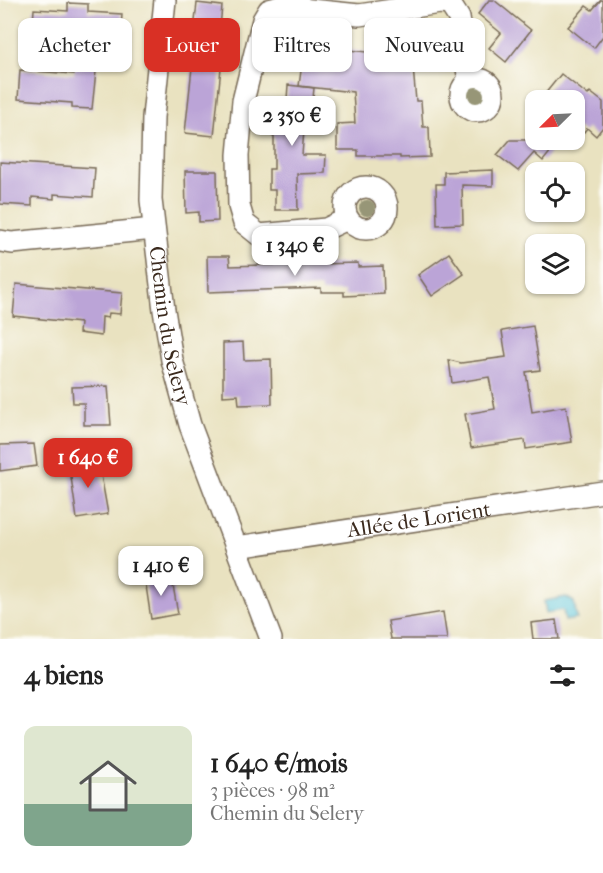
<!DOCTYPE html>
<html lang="fr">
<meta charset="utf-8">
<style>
body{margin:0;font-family:"IM FELL French Canon",serif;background:#f2f2f2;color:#222;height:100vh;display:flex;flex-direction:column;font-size:22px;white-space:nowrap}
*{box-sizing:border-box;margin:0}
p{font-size:20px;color:#767676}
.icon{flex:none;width:33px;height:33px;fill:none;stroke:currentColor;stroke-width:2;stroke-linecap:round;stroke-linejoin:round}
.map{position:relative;height:639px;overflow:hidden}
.sheet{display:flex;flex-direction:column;background:#fff;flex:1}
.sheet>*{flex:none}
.banner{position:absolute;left:18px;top:18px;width:567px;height:54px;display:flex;gap:12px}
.needle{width:39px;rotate:246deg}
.fabs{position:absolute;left:525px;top:90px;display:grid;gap:12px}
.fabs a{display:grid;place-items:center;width:60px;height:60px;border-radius:12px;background:#fff;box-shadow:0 2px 4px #0004;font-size:30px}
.price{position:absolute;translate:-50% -51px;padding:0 14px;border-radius:12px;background:#fff;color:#222;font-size:20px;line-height:39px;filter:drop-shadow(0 2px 3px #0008)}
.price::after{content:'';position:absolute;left:50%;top:36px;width:18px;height:14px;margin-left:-9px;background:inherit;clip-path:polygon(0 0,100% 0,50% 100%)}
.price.active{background:#d93025;color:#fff}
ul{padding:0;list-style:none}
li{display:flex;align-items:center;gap:18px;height:150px;padding:0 24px}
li+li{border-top:2px solid #e0e0e0}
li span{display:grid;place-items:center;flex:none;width:168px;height:120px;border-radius:12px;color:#555}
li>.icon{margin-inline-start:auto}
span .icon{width:72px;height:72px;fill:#fffc;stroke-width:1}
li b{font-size:26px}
h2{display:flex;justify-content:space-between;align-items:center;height:72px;padding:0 24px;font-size:26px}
.pill{padding:0 21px;border-radius:12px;background:#fff;box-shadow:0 2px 4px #0004;font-size:21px;line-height:54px}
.pill.active{background:#d93025;color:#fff}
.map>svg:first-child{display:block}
.water{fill:#5ec6da;stroke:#4c787c;stroke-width:1.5}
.building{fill:#bba4d7}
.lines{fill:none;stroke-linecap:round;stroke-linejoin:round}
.minor-casing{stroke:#786a57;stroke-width:24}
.minor{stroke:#fff;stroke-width:21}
.tree{fill:#979677}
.labels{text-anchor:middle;stroke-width:6;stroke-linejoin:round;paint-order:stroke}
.street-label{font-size:21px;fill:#3b2a1e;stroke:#fdfcf7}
</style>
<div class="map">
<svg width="603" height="639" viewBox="0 0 603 639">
<rect width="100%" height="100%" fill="#fdfcf7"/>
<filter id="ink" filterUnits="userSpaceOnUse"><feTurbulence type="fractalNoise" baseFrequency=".0167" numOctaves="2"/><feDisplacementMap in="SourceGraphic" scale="12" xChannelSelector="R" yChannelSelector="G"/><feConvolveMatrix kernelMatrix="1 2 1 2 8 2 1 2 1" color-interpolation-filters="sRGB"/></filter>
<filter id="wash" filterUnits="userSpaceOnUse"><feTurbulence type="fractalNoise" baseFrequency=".008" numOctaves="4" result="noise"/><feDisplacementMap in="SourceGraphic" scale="24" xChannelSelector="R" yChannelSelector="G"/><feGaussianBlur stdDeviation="1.35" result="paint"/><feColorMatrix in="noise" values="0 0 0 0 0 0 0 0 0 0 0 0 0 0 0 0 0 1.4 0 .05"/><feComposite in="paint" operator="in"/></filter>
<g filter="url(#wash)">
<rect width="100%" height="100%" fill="#e9e2c0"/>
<path class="water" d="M 566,597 L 574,602 L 577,619 L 565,621 L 563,610 L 546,613 L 544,601 Z"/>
<g id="blocks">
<g class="building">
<path d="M 489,0 L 494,0 L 531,30 L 506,62 L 489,48 L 501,33 L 478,14 Z"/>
<path d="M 601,0 L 603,0 L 603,36 L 594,48 L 568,27 L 586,6 L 592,10 Z"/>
<path d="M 68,3 L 88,4 L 88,12 L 122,14 L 120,44 L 99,43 L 92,109 L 72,108 L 72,103 L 18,99 L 20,70 L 74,74 L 78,42 L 32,39 L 34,9 L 68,11 Z"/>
<path d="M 197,3 L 222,6 L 220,28 L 225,29 L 214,136 L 185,133 L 193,58 L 191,58 Z"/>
<path d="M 407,36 L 409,56 L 412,56 L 416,101 L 421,101 L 423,127 L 429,127 L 430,157 L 400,158 L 400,156 L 358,156 L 358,150 L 337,150 L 337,124 L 355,123 L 353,92 L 299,86 L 305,40 L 332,43 L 332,48 L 375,53 L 374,39 Z"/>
<path d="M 561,74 L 588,95 L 590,92 L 603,102 L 603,127 L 596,136 L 587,128 L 584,132 L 574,125 L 574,100 L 540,100 Z"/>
<path d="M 288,85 L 314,88 L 311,119 L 305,118 L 302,155 L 326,155 L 325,173 L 297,174 L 298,210 L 275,210 L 275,190 L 269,190 L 269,169 L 274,169 L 274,137 L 272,136 L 274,108 L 279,108 L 279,98 L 287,99 Z"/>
<path d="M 510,140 L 560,140 L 543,161 L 534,153 L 518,171 L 497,155 Z"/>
<path d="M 0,162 L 95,168 L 93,197 L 54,194 L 54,199 L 32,197 L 32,206 L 0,204 Z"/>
<path d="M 493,170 L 493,186 L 462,185 L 463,224 L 437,225 L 436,184 L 444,184 L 444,172 Z"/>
<path d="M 185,171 L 217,171 L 218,221 L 199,222 L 199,212 L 186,213 Z"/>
<path d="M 449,253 L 464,274 L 432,296 L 418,275 Z"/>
<path d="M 207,256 L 229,256 L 230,266 L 291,264 L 291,257 L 309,257 L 310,260 L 320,260 L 320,264 L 358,263 L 358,267 L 383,266 L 384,294 L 344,296 L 344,292 L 321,292 L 321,288 L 208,292 Z"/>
<path d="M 16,284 L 122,293 L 120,314 L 109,313 L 108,318 L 102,317 L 101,336 L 79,333 L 80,323 L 13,316 Z"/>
<path d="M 533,326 L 540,370 L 526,372 L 532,412 L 566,406 L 572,442 L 526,449 L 525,440 L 471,448 L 465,414 L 495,409 L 489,377 L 452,383 L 449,360 L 461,363 L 506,357 L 502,331 Z"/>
<path d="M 243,342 L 244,360 L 271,359 L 272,404 L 239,405 L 238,395 L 223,396 L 223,343 Z"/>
<path d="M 108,386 L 111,425 L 84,425 L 84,403 L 73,403 L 72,387 Z"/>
<path d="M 34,444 L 37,466 L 0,471 L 0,445 Z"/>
<path d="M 98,458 L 108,514 L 77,519 L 69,463 Z"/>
<path d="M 171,574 L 178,614 L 151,619 L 145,579 Z"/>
<path d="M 443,612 L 447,639 L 391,639 L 388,621 Z"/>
<path d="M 556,620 L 559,639 L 533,639 L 531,623 Z"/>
</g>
</g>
</g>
<g filter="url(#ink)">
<use href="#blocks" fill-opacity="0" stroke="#786a57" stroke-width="1.5"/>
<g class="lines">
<defs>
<g id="minor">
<path id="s1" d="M 165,0 L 153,117 L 151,200 L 164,310 L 172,360 L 190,425 L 271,639"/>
<circle cx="477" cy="95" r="16"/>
<circle cx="366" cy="208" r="21"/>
<path d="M 347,219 L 326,229 L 259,235 L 244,223 L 239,206 L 238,155 L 243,101 L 263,20 L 269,10 L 281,7 L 359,15 L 440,3 L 450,4 L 459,18 L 469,81"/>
<path d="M 0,241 L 12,243 L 154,229"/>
<path id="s2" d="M 237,547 L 603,492"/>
</g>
</defs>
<use href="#minor" class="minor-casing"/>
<use href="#minor" class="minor"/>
</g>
<g class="tree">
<circle cx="476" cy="95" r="8"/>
<circle cx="367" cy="208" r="8"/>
</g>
</g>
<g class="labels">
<g class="street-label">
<text dy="7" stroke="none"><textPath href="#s1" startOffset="328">Chemin du Selery</textPath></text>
<text dy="7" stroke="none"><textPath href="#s2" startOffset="184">Allée de Lorient</textPath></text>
</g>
</g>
</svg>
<div class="fabs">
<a><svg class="needle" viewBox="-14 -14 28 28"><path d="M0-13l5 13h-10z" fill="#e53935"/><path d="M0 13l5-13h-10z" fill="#767676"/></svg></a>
<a><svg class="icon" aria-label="locate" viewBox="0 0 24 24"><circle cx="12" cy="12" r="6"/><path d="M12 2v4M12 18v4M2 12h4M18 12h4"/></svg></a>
<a><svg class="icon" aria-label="layers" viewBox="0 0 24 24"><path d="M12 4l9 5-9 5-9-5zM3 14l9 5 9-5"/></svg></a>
</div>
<b class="price" style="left:292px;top:147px">2 350 €</b>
<b class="price" style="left:295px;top:277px">1 340 €</b>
<b class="price active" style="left:88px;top:489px">1 640 €</b>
<b class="price" style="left:161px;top:597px">1 410 €</b>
<div class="banner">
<a class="pill">Acheter</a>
<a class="pill active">Louer</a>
<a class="pill">Filtres</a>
<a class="pill">Nouveau</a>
</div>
</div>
<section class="sheet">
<h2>4 biens<svg class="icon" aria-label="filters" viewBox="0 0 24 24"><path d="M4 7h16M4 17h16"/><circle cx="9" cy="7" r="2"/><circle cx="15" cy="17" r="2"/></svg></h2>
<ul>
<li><span style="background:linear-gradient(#dfe7d0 65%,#7fa58c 0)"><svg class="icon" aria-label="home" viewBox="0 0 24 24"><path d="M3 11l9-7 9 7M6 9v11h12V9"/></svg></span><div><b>1 640 €/mois</b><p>3 pièces · 98 m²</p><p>Chemin du Selery</p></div></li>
</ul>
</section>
